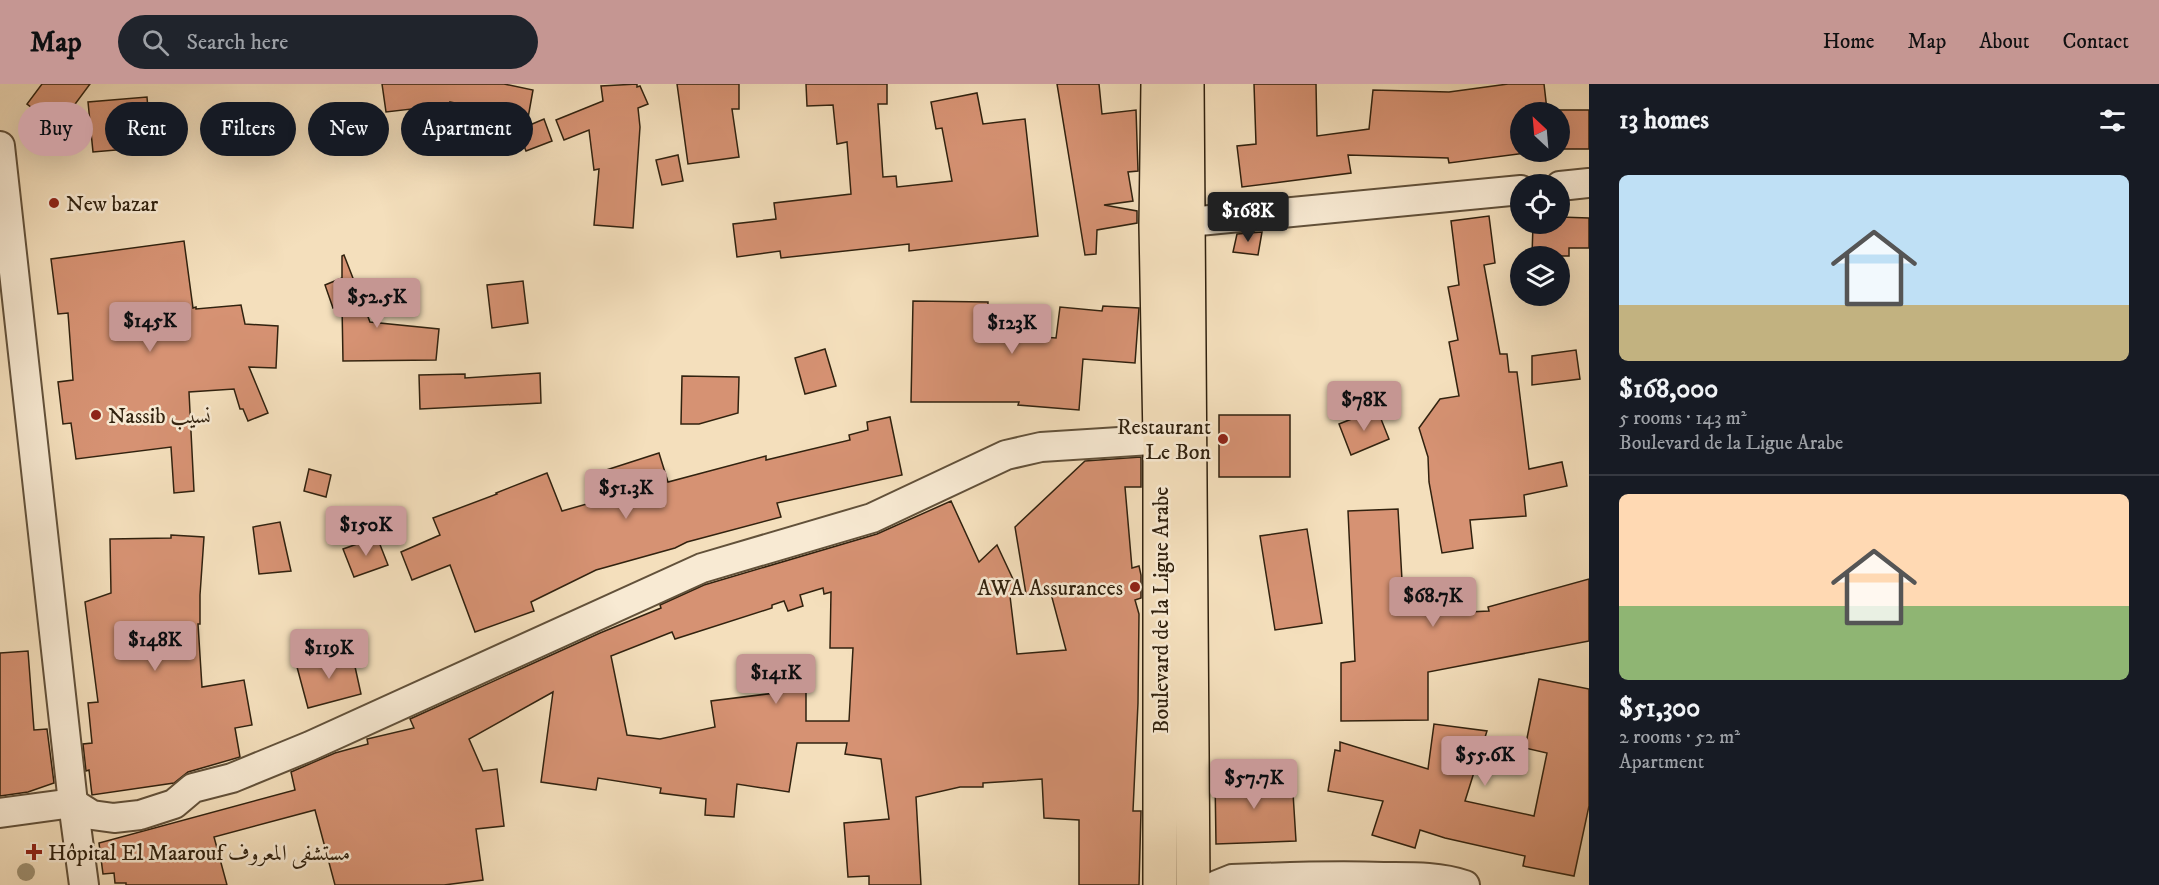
<!DOCTYPE html>
<meta charset="utf-8">
<style>
body{margin:0;font-family:"IM FELL DW Pica",Amiri,serif;background:#20242c;color:#f1f3f6;height:100vh;display:flex;flex-direction:column;font-size:22px;white-space:nowrap}
*{box-sizing:border-box;margin:0}
p{font-size:20px;color:#9ea1a6}
.icon{flex:none;width:33px;height:33px;fill:none;stroke:currentColor;stroke-width:2;stroke-linecap:round;stroke-linejoin:round}
.map{position:relative;flex:1;overflow:hidden}
.panel{display:flex;flex-direction:column;background:#171b24;width:570px}
.panel>*{flex:none}
.guide{position:absolute;left:18px;top:18px;width:570px;height:54px;display:flex;gap:12px}
.needle{width:39px;rotate:334deg}
.controls{position:absolute;left:1510px;top:18px;display:grid;gap:12px}
.controls a{display:grid;place-items:center;width:60px;height:60px;border-radius:50%;background:#171b24;box-shadow:0 6px 24px #0002;font-size:30px}
.price{position:absolute;translate:-50% -51px;padding:0 14px;border-radius:6px;background:#c59692;color:#111;font-size:20px;line-height:39px;filter:drop-shadow(0 2px 3px #0008)}
.price::after{content:'';position:absolute;left:50%;top:36px;width:18px;height:14px;margin-left:-9px;background:inherit;clip-path:polygon(0 0,100% 0,50% 100%)}
.price.selected{background:#222;color:#fff}
ul{padding:0;list-style:none}
li{display:grid;align-content:center;gap:12px;height:318px;padding:0 30px}
li+li{border-top:2px solid #363941}
li span{display:grid;place-items:center;height:186px;border-radius:9px;color:#555}
li>.icon{margin-inline-start:auto}
span .icon{width:108px;height:108px;fill:#fffc;stroke-width:1}
li b{font-size:26px}
h2{display:flex;justify-content:space-between;align-items:center;height:72px;padding:0 30px;font-size:26px}
.pill{padding:0 21px;border-radius:27px;background:#171b24;box-shadow:0 6px 24px #0002;font-size:21px;line-height:54px}
.pill.selected{background:#c59692;color:#111}
header{display:flex;align-items:center;gap:36px;box-sizing:border-box;height:84px;padding:0 30px;background:#c59692;color:#111}
header strong{font-size:28px}
nav{display:flex;gap:33px;margin-inline-start:auto;font-size:21px}
.search{width:420px;height:54px;background:#20242c;display:flex;align-items:center;gap:15px;box-sizing:border-box;padding:0 21px;border-radius:33px;color:#9ea1a6;font-size:22px}
main{display:flex;flex:1;min-height:0}
.map>svg:first-child{display:block}
.building{fill:#d69273;stroke:#31220f;stroke-width:1.5;fill-rule:evenodd}
.lines{fill:none;stroke-linecap:round;stroke-linejoin:round}
.minor-casing{stroke:#62513a;stroke-width:32}
.major-casing{stroke:#31220f;stroke-width:36}
.minor{stroke:#f8ead3;stroke-width:28}
.major{stroke:#f4dfbc;stroke-width:33}
.tree{fill:#9f9172}
.poi-dot{fill:#8f2418;stroke:#f8ead3;stroke-width:2}
.labels{text-anchor:middle;stroke-width:5;stroke-linejoin:round;paint-order:stroke}
.poi-label{font-size:22px;fill:#31220f;stroke:#f8ead3;text-anchor:start}
.street-label{font-size:22px;fill:#31220f;stroke:#f8ead3}
</style>
<header>
<strong>Map</strong>
<div class="search"><svg class="icon" aria-label="search" viewBox="0 0 24 24"><circle cx="10" cy="10" r="6"/><path d="M15 15l6 6"/></svg>Search here</div>
<nav><a>Home</a><a>Map</a><a>About</a><a>Contact</a></nav>
</header>
<main>
<div class="map">
<svg width="1589" height="801" viewBox="0 0 1589 801">
<rect width="100%" height="100%" fill="#f4dfbc"/>
<filter id="stains"><feTurbulence type="fractalNoise" baseFrequency=".00333" numOctaves="4"/><feColorMatrix values="0 0 0 0 .2 0 0 0 0 .09 0 0 0 0 .02 0 0 0 .5 -.17"/></filter>
<radialGradient id="worn" r=".72"><stop offset=".6" stop-color="#630" stop-opacity="0"/><stop offset="1" stop-color="#630" stop-opacity=".3"/></radialGradient>
<g class="building">
<path d="M 42,0 L 90,0 L 61,39 L 52,39 L 27,20 Z"/>
<path d="M 382,0 L 504,0 L 533,6 L 528,34 L 450,18 L 453,61 L 423,64 L 420,24 L 386,28 Z"/>
<path d="M 637,0 L 637,3 L 640,2 L 648,20 L 638,24 L 640,43 L 633,144 L 594,141 L 599,85 L 594,86 L 589,46 L 564,56 L 556,36 L 603,17 L 601,2 Z"/>
<path d="M 677,0 L 739,0 L 739,25 L 732,25 L 739,73 L 688,80 Z"/>
<path d="M 806,0 L 887,0 L 887,20 L 878,20 L 883,93 L 896,92 L 897,103 L 952,97 L 942,44 L 936,45 L 931,18 L 977,9 L 983,40 L 1025,35 L 1038,152 L 909,167 L 909,160 L 781,174 L 780,167 L 737,173 L 733,140 L 776,135 L 774,119 L 851,110 L 847,58 L 837,60 L 833,21 L 807,22 Z"/>
<path d="M 1057,0 L 1099,0 L 1102,30 L 1136,26 L 1138,87 L 1128,88 L 1133,117 L 1104,121 L 1137,127 L 1137,139 L 1097,146 L 1096,170 L 1085,171 Z"/>
<path d="M 1254,0 L 1316,0 L 1317,52 L 1369,45 L 1373,6 L 1449,8 L 1508,0 L 1544,0 L 1547,26 L 1589,26 L 1589,65 L 1560,65 L 1560,28 L 1521,28 L 1521,68 L 1534,68 L 1449,79 L 1448,74 L 1348,71 L 1351,89 L 1242,103 L 1237,62 L 1256,60 Z"/>
<path d="M 147,13 L 151,63 L 93,68 L 88,18 Z"/>
<path d="M 544,35 L 552,57 L 526,67 L 518,46 Z"/>
<path d="M 678,71 L 683,97 L 662,101 L 656,76 Z"/>
<path d="M 1489,132 L 1495,179 L 1484,181 L 1500,270 L 1507,270 L 1509,288 L 1517,288 L 1529,385 L 1562,378 L 1567,402 L 1524,411 L 1526,432 L 1470,436 L 1473,464 L 1442,469 L 1429,398 L 1428,373 L 1419,344 L 1440,315 L 1459,312 L 1449,258 L 1458,256 L 1448,203 L 1459,201 L 1451,137 Z"/>
<path d="M 1560,133 L 1589,134 L 1589,164 L 1569,164 L 1569,172 L 1532,172 L 1533,140 L 1560,140 Z"/>
<path d="M 1262,148 L 1258,171 L 1233,168 L 1237,150 Z"/>
<path d="M 184,157 L 193,224 L 196,223 L 196,225 L 241,221 L 245,240 L 278,242 L 276,284 L 249,283 L 268,329 L 248,337 L 243,325 L 240,325 L 234,305 L 189,308 L 194,407 L 174,409 L 171,363 L 76,375 L 71,339 L 63,340 L 58,298 L 73,296 L 68,229 L 58,230 L 51,175 Z"/>
<path d="M 344,171 L 370,238 L 439,245 L 436,276 L 343,277 L 342,221 L 333,224 L 325,201 L 342,194 L 342,172 Z"/>
<path d="M 523,197 L 528,239 L 492,244 L 487,201 Z"/>
<path d="M 913,217 L 988,218 L 987,249 L 1056,254 L 1060,223 L 1102,227 L 1103,222 L 1139,224 L 1135,279 L 1083,275 L 1079,326 L 1018,321 L 1019,318 L 911,318 Z"/>
<path d="M 825,265 L 836,302 L 805,310 L 795,274 Z"/>
<path d="M 1576,266 L 1580,295 L 1532,301 L 1532,272 Z"/>
<path d="M 540,289 L 541,319 L 420,325 L 419,291 L 465,290 L 465,294 Z"/>
<path d="M 682,292 L 739,293 L 738,329 L 699,340 L 681,340 Z"/>
<path d="M 1377,325 L 1389,355 L 1351,371 L 1339,340 Z"/>
<rect x="1219" y="331" width="71" height="62"/>
<path d="M 890,333 L 902,391 L 777,419 L 781,433 L 687,458 L 675,464 L 596,486 L 531,518 L 534,527 L 475,548 L 450,481 L 412,496 L 401,468 L 440,451 L 433,434 L 497,410 L 496,409 L 547,389 L 562,427 L 608,414 L 600,388 L 659,369 L 668,398 L 766,372 L 766,376 L 850,356 L 849,351 L 868,346 L 867,338 Z"/>
<path d="M 1141,373 L 1141,403 L 1125,403 L 1132,484 L 1139,482 L 1141,491 L 1141,514 L 1135,516 L 1139,530 L 1138,619 L 1133,727 L 1141,727 L 1139,801 L 1079,801 L 1079,736 L 1044,734 L 1042,695 L 983,699 L 983,703 L 960,703 L 916,713 L 921,801 L 869,801 L 869,792 L 848,793 L 844,739 L 889,735 L 881,675 L 845,670 L 847,659 L 797,659 L 789,708 L 737,700 L 734,733 L 705,731 L 706,715 L 660,709 L 661,704 L 598,694 L 596,706 L 541,698 L 553,608 L 469,655 L 483,687 L 497,685 L 504,742 L 476,745 L 483,796 L 444,801 L 335,801 L 315,726 L 214,753 L 227,801 L 126,801 L 126,799 L 115,799 L 114,789 L 103,790 L 99,759 L 295,706 L 291,688 L 335,669 L 368,660 L 367,655 L 414,644 L 410,635 L 600,549 L 661,524 L 660,521 L 704,501 L 877,450 L 951,417 L 979,478 L 997,461 L 1020,510 L 1010,512 L 1017,570 L 1066,566 L 1050,506 L 1026,510 L 1015,443 L 1085,377 ZM 823,504 L 824,510 L 831,508 L 830,564 L 853,564 L 849,637 L 806,637 L 806,587 L 775,587 L 775,609 L 711,617 L 715,643 L 660,655 L 627,651 L 611,572 L 672,548 L 675,555 L 772,524 L 772,521 L 784,517 L 788,527 L 803,522 L 800,511 Z"/>
<path d="M 309,385 L 331,391 L 326,413 L 304,407 Z"/>
<path d="M 1398,425 L 1403,514 L 1404,514 L 1403,531 L 1489,527 L 1488,523 L 1589,495 L 1589,557 L 1428,588 L 1428,636 L 1341,637 L 1341,579 L 1355,577 L 1348,427 Z"/>
<path d="M 280,438 L 291,487 L 259,490 L 253,443 Z"/>
<path d="M 1307,445 L 1322,539 L 1275,546 L 1260,452 Z"/>
<path d="M 171,451 L 204,453 L 200,511 L 200,540 L 198,540 L 202,603 L 244,596 L 252,641 L 235,644 L 240,673 L 188,688 L 174,699 L 92,711 L 89,686 L 86,687 L 83,660 L 92,659 L 88,619 L 98,618 L 85,518 L 111,509 L 110,455 L 171,454 Z"/>
<path d="M 377,453 L 388,481 L 354,493 L 343,465 Z"/>
<path d="M 28,567 L 34,646 L 47,645 L 54,699 L 28,708 L 0,712 L 0,569 Z"/>
<path d="M 352,569 L 361,610 L 308,624 L 297,583 Z"/>
<path d="M 1539,595 L 1589,605 L 1589,722 L 1574,792 L 1523,782 L 1525,772 L 1445,754 L 1420,746 L 1415,764 L 1372,751 L 1383,717 L 1328,707 L 1335,666 L 1340,667 L 1340,658 L 1428,685 L 1434,640 L 1487,647 L 1465,717 L 1534,732 L 1547,669 L 1525,664 Z"/>
<path d="M 1215,693 L 1292,693 L 1296,757 L 1216,760 Z"/>
</g>
<g class="lines">
<defs>
<g id="minor">
<path d="M 0,62 L 73,719 L 84,801"/>
<path d="M 1560,102 L 1589,99"/>
<path d="M 1168,140 L 1521,106"/>
<path d="M 0,729 L 73,719 L 92,731 L 114,734 L 140,731 L 174,720 L 193,704 L 232,694 L 310,662 L 702,484 L 872,434 L 1006,371 L 1041,363 L 1182,354"/>
<path d="M 1217,801 L 1232,795 C 1282,793 1333,791 1383,793 C 1411,793 1439,792 1465,801"/>
</g>
<g id="major">
<path d="M 1158,0 L 1156,141 L 1160,356 L 1160,801"/>
<path d="M 1187,0 L 1193,801"/>
</g>
</defs>
<use href="#minor" class="minor-casing"/>
<use href="#major" class="major-casing"/>
<use href="#minor" class="minor"/>
<use href="#major" class="major"/>
</g>
<circle class="tree" cx="26" cy="788" r="9"/>
<g class="poi-dot">
<circle cx="54" cy="119" r="6"/>
<circle cx="96" cy="331" r="6"/>
<circle cx="1223" cy="355" r="6"/>
<circle cx="1135" cy="503" r="6"/>
<path d="M31 759h6v6h6v6h-6v6h-6v-6h-6v-6h6z"/>
</g>
<g class="labels">
<g class="poi-label">
<text x="66" y="127">New bazar</text>
<text x="108" y="339">Nassib نسيب</text>
<text x="1211" y="350" text-anchor="end">Restaurant<tspan x="1211" dy="25">Le Bon</tspan></text>
<text x="1123" y="511" text-anchor="end">AWA Assurances</text>
<text x="48" y="776">Hôpital El Maarouf مستشفى المعروف</text>
</g>
<g class="street-label">
<text transform="translate(1160 526) rotate(-90)" y="8">Boulevard de la Ligue Arabe</text>
</g>
</g>
<rect width="100%" height="100%" filter="url(#stains)"/>
<rect width="100%" height="100%" fill="url(#worn)"/>
</svg>
<div class="controls">
<a><svg class="needle" viewBox="-14 -14 28 28"><path d="M0-13l5 13h-10z" fill="#e53935"/><path d="M0 13l5-13h-10z" fill="#9ea1a6"/></svg></a>
<a><svg class="icon" aria-label="locate" viewBox="0 0 24 24"><circle cx="12" cy="12" r="6"/><path d="M12 2v4M12 18v4M2 12h4M18 12h4"/></svg></a>
<a><svg class="icon" aria-label="layers" viewBox="0 0 24 24"><path d="M12 4l9 5-9 5-9-5zM3 14l9 5 9-5"/></svg></a>
</div>
<b class="price selected" style="left:1248px;top:159px">$168K</b>
<b class="price" style="left:377px;top:245px">$52.5K</b>
<b class="price" style="left:150px;top:269px">$145K</b>
<b class="price" style="left:1012px;top:271px">$123K</b>
<b class="price" style="left:1364px;top:348px">$78K</b>
<b class="price" style="left:626px;top:436px">$51.3K</b>
<b class="price" style="left:366px;top:473px">$150K</b>
<b class="price" style="left:1433px;top:544px">$68.7K</b>
<b class="price" style="left:155px;top:588px">$148K</b>
<b class="price" style="left:329px;top:596px">$119K</b>
<b class="price" style="left:776px;top:621px">$141K</b>
<b class="price" style="left:1485px;top:703px">$55.6K</b>
<b class="price" style="left:1254px;top:726px">$57.7K</b>
<div class="guide">
<a class="pill selected">Buy</a>
<a class="pill">Rent</a>
<a class="pill">Filters</a>
<a class="pill">New</a>
<a class="pill">Apartment</a>
</div>
</div>
<section class="panel">
<h2>13 homes<svg class="icon" aria-label="filters" viewBox="0 0 24 24"><path d="M4 7h16M4 17h16"/><circle cx="9" cy="7" r="2"/><circle cx="15" cy="17" r="2"/></svg></h2>
<ul>
<li><span style="background:linear-gradient(#bfe0f5 70%,#c2b280 0)"><svg class="icon" aria-label="home" viewBox="0 0 24 24"><path d="M3 11l9-7 9 7M6 9v11h12V9"/></svg></span><div><b>$168,000</b><p>5 rooms · 143 m²</p><p>Boulevard de la Ligue Arabe</p></div></li>
<li><span style="background:linear-gradient(#ffd9b3 60%,#8fb573 0)"><svg class="icon" aria-label="home" viewBox="0 0 24 24"><path d="M3 11l9-7 9 7M6 9v11h12V9"/></svg></span><div><b>$51,300</b><p>2 rooms · 52 m²</p><p>Apartment</p></div></li>
</ul>
</section>
</main>
